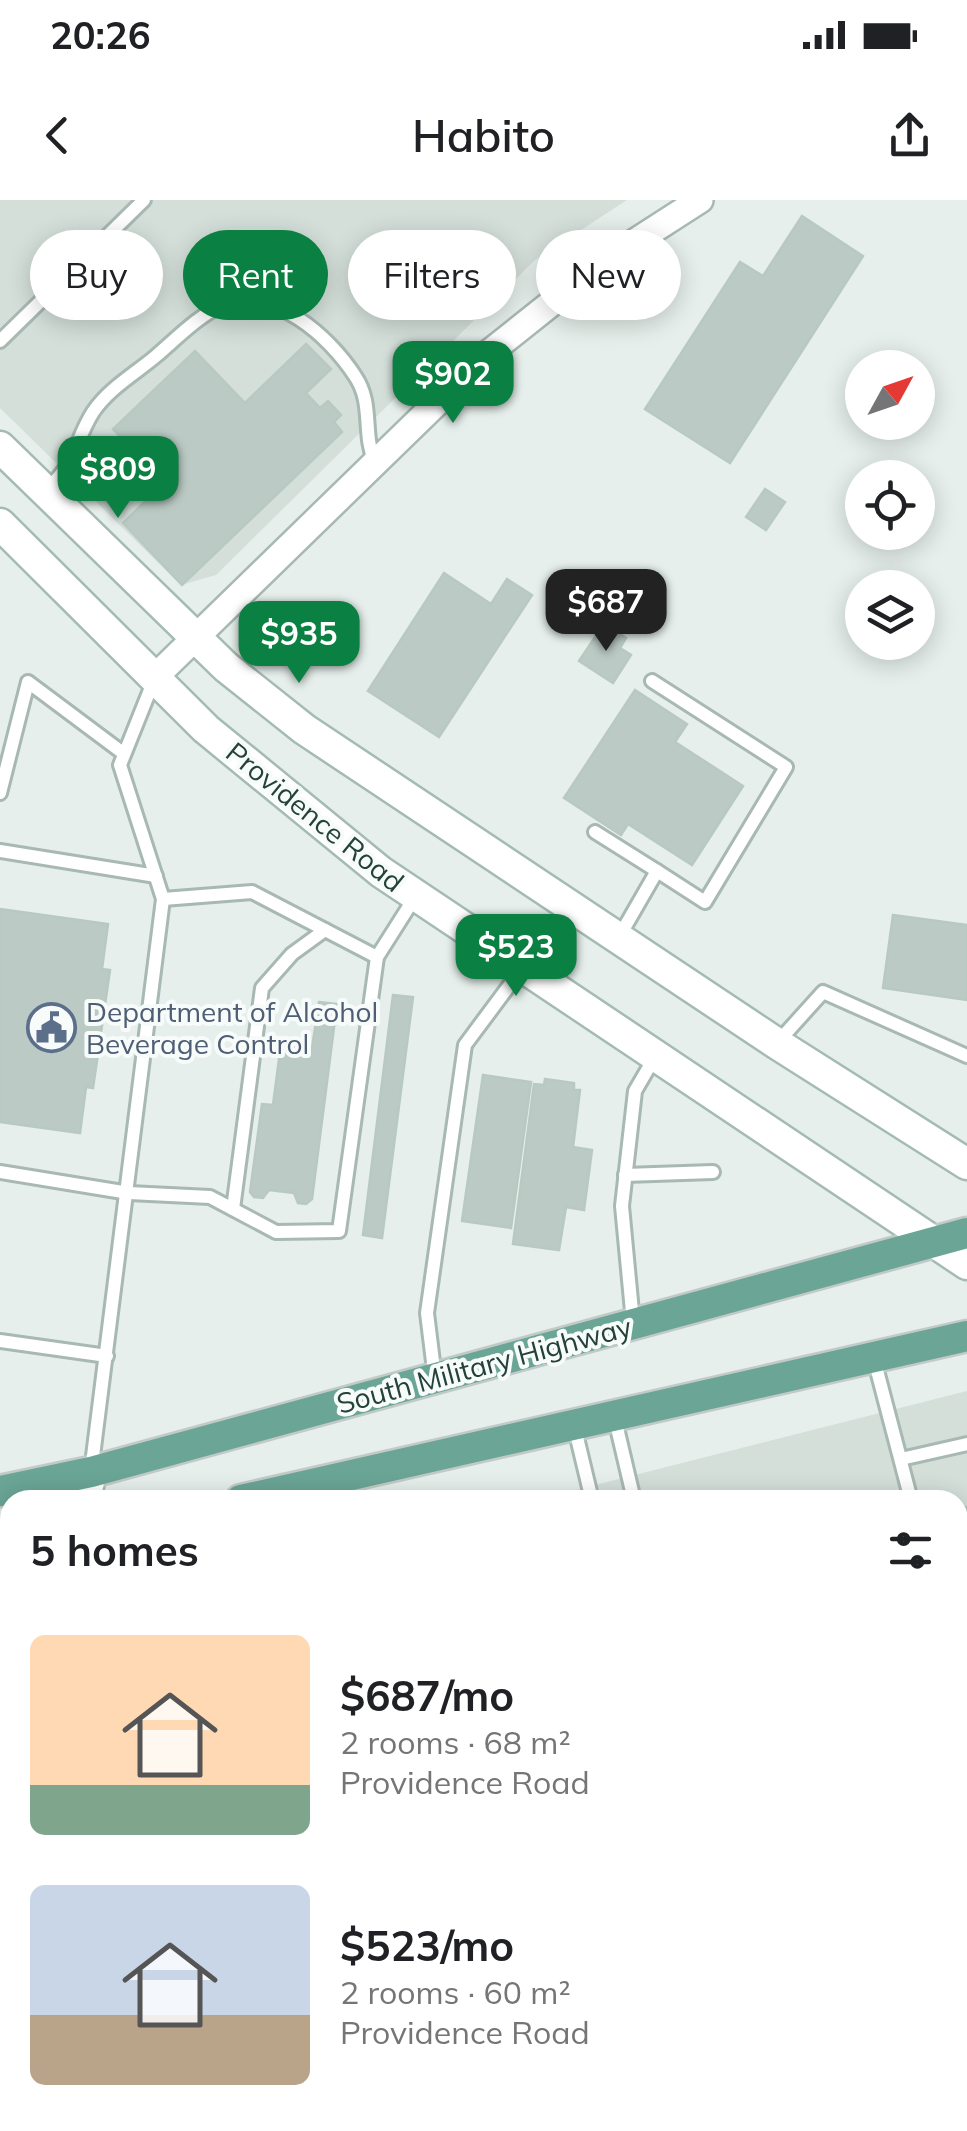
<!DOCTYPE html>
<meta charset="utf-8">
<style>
body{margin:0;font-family:Mulish,sans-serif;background:#f6f6f6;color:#202124;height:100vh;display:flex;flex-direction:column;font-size:38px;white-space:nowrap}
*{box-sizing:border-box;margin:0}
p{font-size:32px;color:#757577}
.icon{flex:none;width:55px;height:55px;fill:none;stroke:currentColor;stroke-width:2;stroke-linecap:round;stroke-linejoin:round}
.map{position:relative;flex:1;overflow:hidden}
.details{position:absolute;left:0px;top:1290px;width:968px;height:642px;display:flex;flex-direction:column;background:#fff;border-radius:30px 30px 0 0;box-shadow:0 5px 25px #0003}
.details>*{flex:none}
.hud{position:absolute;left:30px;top:30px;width:908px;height:90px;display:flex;gap:20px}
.needle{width:65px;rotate:50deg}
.buttons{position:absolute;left:845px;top:150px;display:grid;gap:20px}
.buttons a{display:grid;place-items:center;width:90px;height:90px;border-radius:50%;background:#fff;box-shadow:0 5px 25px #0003;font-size:50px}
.price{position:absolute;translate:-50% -85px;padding:0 22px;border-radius:20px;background:#0b8043;color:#fff;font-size:32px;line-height:65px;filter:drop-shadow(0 2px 5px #0008)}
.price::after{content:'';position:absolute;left:50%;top:60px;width:30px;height:22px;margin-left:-15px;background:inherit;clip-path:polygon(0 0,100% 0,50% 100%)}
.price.selected{background:#222;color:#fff}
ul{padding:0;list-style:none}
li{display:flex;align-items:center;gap:30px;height:250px;padding:0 30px}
li span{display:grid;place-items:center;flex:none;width:280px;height:200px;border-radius:15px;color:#555}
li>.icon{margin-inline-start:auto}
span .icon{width:120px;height:120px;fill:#fffc;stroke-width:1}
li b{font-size:42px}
h2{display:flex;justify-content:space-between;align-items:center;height:120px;padding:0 30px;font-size:42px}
.pill{padding:0 35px;border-radius:45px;background:#fff;box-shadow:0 5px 25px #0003;font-size:35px;line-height:90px}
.pill.selected{background:#0b8043;color:#fff}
.status{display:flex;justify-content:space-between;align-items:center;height:70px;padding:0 50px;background:#fff;direction:ltr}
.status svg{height:28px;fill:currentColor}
header{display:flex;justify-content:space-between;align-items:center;height:130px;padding:0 30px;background:#fff;font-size:45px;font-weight:600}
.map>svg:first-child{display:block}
.built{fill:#d4dfda}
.building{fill:#bbcac4;stroke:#b8c9c2;stroke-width:2.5}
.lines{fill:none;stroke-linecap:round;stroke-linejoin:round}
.lane-casing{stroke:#a8b8b2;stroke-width:18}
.street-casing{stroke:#a8b8b2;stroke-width:30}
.secondary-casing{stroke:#a4bbb3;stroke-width:35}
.primary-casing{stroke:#c2cac8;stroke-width:35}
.lane{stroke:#fff;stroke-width:12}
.street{stroke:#fff;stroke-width:25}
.secondary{stroke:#fff;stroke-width:30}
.primary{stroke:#6aa596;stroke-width:30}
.labels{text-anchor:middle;stroke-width:8;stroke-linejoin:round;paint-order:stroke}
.street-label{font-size:28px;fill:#24423a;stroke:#f7fbf9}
.service-label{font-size:28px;fill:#4e5e75;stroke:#f7fbf9;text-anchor:start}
</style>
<div class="status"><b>20:26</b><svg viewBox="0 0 49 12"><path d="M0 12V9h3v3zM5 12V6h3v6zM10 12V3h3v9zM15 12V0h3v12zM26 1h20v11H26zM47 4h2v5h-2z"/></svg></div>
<header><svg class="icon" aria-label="back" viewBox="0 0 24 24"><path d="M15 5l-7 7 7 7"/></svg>Habito<svg class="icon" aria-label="share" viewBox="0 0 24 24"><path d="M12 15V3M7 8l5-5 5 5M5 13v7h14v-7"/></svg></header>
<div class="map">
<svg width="967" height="1931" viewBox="0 0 967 1931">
<rect width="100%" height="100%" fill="#e6efeb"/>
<g class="built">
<path d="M 0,0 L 627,0 L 535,60 L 216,375 L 181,385 L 0,208 Z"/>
<path d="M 967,1191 L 967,1931 L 195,1931 L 195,1923 L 958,1922 L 958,1300 L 536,1300 Z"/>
<path d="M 10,1431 L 10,1922 L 101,1923 L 101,1931 L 0,1931 L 0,1433 Z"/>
</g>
<g class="building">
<path d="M 802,16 L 863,56 L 730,263 L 645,209 L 740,62 L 763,76 Z"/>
<path d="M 306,144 L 331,169 L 306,193 L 320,208 L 328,201 L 341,215 L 334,222 L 342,232 L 182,385 L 123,323 L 164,283 L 113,229 L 195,151 L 245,203 Z"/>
<path d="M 765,289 L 785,302 L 766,330 L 746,317 Z"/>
<path d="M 444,373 L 491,404 L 507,379 L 532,395 L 439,537 L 368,491 Z"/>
<path d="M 604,424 L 626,438 L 620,448 L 631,455 L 613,483 L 579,461 Z"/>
<path d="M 635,490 L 687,524 L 675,542 L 743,586 L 692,665 L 628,624 L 621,635 L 564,598 Z"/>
<path d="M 0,709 L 108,724 L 102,769 L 110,770 L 93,888 L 86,887 L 80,933 L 0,922 Z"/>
<path d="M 893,715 L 967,725 L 967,800 L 883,788 Z"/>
<path d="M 393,795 L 413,797 L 382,1038 L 363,1035 Z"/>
<path d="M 319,802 L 337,804 L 312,999 L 306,1004 L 298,1003 L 294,993 L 269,990 L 263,998 L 254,997 L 250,992 L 262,904 L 273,905 L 281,844 L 312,848 Z"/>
<path d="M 483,875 L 531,882 L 511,1028 L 462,1021 Z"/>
<path d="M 545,879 L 574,883 L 574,890 L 580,890 L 573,947 L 592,950 L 584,1010 L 566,1007 L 559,1050 L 513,1044 L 534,884 L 544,885 Z"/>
<path d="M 967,1307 L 967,1336 L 960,1309 Z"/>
<path d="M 967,1841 L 967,1931 L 622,1931 L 654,1922 L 958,1922 L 958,1843 Z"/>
</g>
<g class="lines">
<defs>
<g id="lane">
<path d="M 0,141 L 144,0"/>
<path d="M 47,289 C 78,261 74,242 93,212 C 108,189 136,173 156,156 C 176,139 199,115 223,105 C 274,86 330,137 355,176 C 374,204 362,233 375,263"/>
<path d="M 0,593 L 28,482 L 123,553"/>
<path d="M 595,632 L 657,671"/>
<path d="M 0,651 L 156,676"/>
<path d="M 163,699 L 252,692 L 377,757"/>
<path d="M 619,737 L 657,671 L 705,702 L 786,567 L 652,481"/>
<path d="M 777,843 L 823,792 L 967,856"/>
<path d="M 0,972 L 129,993 L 210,997 L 276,1032 L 339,1031 L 377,757 L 415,697"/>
<path d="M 625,975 L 713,972"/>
<path d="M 233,1009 L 262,788 L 292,754 L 325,730"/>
<path d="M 633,1122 L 622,1006 L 635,891 L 656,855"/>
<path d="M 0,1141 L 107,1156"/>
<path d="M 874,1159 L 911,1300"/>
<path d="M 435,1178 L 427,1113 L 465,845 L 523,767"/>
<path d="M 614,1215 L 634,1300"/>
<path d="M 574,1225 L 592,1300"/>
<path d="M 901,1259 L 967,1244"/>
<path d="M 91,1272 L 163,699 L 120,565 L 154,480"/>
<path d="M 958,1431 L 967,1429"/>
<path d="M 0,1463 L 10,1461"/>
<path d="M 0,1583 L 10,1582"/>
<path d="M 0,1668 L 4,1895 L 0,1908"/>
<path d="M 958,1806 L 967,1803"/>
<path d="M 54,1931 L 54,1922"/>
<path d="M 491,1931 L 522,1922"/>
</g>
<path id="street" d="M 155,477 L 485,156 L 602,63 L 700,0"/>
<g id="secondary">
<path d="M 0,247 L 226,467 L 304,529 L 776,843 L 967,964"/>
<path d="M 0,324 L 206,529 L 381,672 L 967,1064"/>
<path d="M 85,1300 L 91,1272"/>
<path d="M 147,1931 L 147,1922"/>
</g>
<g id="primary">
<path d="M 0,1291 L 91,1272 L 967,1033"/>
<path d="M 241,1300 L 967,1136"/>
<path d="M 0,1352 L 10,1350"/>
</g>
</defs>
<use href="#lane" class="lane-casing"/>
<use href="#street" class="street-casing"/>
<use href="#secondary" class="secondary-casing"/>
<use href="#primary" class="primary-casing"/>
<use href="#lane" class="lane"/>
<use href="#street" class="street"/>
<use href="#secondary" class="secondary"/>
<use href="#primary" class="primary"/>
</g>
<defs>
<symbol id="civic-ring" viewBox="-11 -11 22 22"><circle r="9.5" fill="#f7fbf9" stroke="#5c6f8a" stroke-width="1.5"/><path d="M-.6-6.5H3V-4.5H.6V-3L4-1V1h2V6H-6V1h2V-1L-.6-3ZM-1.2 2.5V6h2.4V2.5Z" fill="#5c6f8a"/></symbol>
</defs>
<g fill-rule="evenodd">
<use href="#civic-ring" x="24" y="800" width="55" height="55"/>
</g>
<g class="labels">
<g class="street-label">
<text transform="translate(315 617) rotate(39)" y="10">Providence Road</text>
<text transform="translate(484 1165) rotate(-15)" y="10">South Military Highway</text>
</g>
<g class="service-label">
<text x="86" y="822">Department of Alcohol<tspan x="86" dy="32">Beverage Control</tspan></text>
</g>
</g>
</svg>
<div class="buttons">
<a><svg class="needle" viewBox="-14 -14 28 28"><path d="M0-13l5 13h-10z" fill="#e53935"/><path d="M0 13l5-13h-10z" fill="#757577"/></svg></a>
<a><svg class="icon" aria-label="locate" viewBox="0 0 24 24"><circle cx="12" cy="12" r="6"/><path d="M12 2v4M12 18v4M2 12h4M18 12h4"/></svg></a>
<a><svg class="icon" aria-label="layers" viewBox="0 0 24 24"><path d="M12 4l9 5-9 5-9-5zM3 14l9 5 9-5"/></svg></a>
</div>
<b class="price" style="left:453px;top:226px">$902</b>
<b class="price" style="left:118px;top:321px">$809</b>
<b class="price selected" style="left:606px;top:454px">$687</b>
<b class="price" style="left:299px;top:486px">$935</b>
<b class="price" style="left:516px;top:799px">$523</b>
<div class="hud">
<a class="pill">Buy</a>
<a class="pill selected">Rent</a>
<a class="pill">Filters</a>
<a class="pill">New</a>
</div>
<section class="details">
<h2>5 homes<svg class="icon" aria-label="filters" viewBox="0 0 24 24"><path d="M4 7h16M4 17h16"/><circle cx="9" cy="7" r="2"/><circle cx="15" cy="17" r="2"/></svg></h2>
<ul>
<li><span style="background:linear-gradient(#ffd9b3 75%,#7fa58c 0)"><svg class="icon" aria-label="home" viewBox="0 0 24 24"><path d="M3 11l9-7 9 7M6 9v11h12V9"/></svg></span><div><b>$687/mo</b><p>2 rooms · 68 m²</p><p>Providence Road</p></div></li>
<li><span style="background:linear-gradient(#c9d6e8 65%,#b9a48a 0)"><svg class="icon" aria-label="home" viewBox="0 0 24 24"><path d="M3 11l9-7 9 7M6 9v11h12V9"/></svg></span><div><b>$523/mo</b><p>2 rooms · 60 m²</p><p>Providence Road</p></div></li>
</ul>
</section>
</div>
